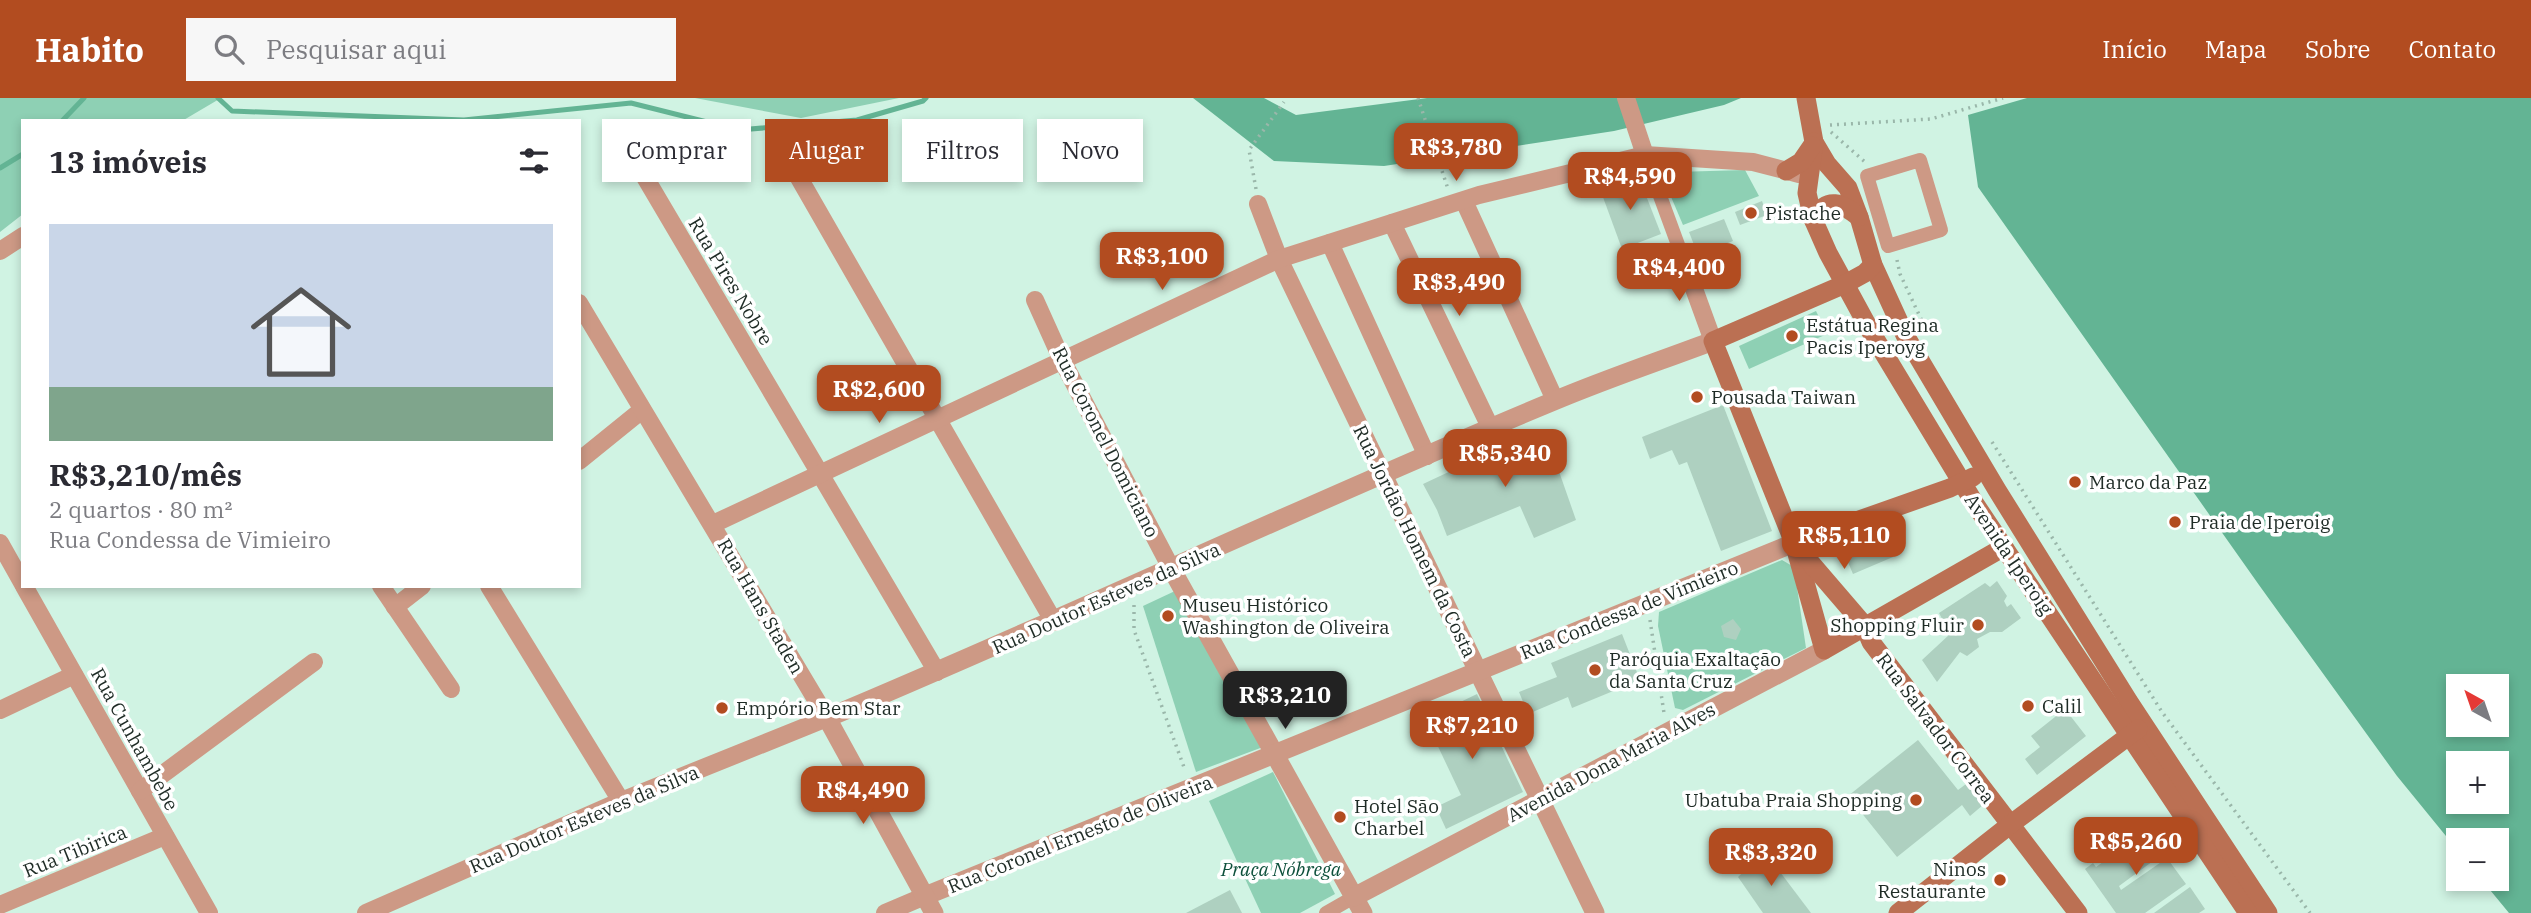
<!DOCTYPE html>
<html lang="pt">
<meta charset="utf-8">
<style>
body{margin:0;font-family:"IBM Plex Serif",serif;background:#f7f7f7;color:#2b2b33;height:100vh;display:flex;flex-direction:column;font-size:26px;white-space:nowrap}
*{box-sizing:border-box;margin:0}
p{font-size:23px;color:#7c7c81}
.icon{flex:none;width:38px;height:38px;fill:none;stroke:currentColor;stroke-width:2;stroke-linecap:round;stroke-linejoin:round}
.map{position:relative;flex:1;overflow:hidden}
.drawer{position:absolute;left:21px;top:21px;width:560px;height:469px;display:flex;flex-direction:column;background:#fff;border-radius:0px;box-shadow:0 4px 10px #0003}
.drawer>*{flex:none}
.top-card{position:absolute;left:602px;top:21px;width:665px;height:63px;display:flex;gap:14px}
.needle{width:46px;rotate:320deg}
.tools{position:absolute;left:2446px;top:576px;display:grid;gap:14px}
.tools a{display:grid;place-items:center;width:63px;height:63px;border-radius:0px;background:#fff;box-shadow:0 4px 10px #0003;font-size:35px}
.price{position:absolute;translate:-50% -60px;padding:0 16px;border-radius:14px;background:#b24c20;color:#fff;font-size:23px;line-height:46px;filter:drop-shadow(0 2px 4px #0008)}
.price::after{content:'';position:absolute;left:50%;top:42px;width:21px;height:16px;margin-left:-10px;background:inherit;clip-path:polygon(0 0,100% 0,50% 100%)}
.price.current{background:#222;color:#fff}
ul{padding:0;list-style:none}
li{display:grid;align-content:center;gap:14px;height:371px;padding:0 28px}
li span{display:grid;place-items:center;height:217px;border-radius:0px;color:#555}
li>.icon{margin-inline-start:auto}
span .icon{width:126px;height:126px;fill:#fffc;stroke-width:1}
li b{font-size:30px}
h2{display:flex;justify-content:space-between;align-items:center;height:84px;padding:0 28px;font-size:30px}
.pill{padding:0 24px;border-radius:0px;background:#fff;box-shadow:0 4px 10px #0003;font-size:24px;line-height:63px}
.pill.current{background:#b24c20;color:#fff}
header{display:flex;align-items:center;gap:42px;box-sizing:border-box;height:98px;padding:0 35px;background:#b24c20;color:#fff}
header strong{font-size:33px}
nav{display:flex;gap:38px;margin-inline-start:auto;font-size:24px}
.search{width:490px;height:63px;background:#f7f7f7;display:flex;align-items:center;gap:18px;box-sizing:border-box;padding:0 24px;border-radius:0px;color:#7c7c81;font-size:26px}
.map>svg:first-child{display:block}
.green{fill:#8ed0b4}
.water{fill:#63b494;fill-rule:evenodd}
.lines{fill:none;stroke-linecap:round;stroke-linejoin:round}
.stream{stroke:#63b494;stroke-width:5}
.building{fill:#aed0c0}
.path{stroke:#9ab7aa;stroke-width:3.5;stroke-dasharray:2 5;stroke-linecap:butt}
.pedestrian{stroke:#cd9985;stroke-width:14}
.minor{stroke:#cd9985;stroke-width:18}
.tertiary{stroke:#cd9985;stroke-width:19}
.secondary{stroke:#bb7053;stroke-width:19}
.poi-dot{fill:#b24c20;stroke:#fff;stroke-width:2.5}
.labels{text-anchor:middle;stroke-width:7;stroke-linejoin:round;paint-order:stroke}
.poi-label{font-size:19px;fill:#1e2b25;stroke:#fff;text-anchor:start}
.street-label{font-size:19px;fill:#1e2b25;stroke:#fff}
.park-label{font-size:19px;font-style:italic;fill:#0d503b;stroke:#fff}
</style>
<header>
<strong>Habito</strong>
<div class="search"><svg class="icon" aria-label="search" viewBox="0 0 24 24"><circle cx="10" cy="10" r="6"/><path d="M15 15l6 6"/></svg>Pesquisar aqui</div>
<nav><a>Início</a><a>Mapa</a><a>Sobre</a><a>Contato</a></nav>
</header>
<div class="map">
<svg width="2531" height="815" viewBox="0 0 2531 815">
<rect width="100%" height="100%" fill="#d0f3e3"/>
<g class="green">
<path d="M 0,0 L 221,0 L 182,23 L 23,23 L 23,116 L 0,134 Z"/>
<path d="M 695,0 L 899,0 L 801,20 Z"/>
<path d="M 1745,72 L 1759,98 L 1683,127 L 1666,87 L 1675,74 Z"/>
<path d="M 1816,213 L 1827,236 L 1749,271 L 1739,248 Z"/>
<path d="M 1782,462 L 1794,469 L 1806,550 L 1683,612 L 1675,610 L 1658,528 L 1659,514 Z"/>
<path d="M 1175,493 L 1263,649 L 1196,674 L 1143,508 Z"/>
<path d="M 1273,674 L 1335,796 L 1300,815 L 1261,815 L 1209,703 Z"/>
</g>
<g class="water">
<path d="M 1193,0 L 1264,0 L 1296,17 L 1427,0 L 1741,0 L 1724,7 L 1614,33 L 1384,68 L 1274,63 Z"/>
<path d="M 2027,0 L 2531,0 L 2531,815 L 2509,815 L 2481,781 L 2497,780 L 2497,742 L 2459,742 L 2459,754 L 2397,678 L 2259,487 L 1978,89 L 1968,17 ZM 2497,588 L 2497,626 L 2459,626 L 2459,588 ZM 2459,665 L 2497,665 L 2497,704 L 2459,704 Z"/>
</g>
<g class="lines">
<g class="stream">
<path d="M 218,0 L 232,13 L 464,22 L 631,5 L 739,32 L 857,22 L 923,3 L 926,0"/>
<path d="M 62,23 L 84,0"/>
<path d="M 0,70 L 23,56"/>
</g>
</g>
<g class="building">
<path d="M 1638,77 L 1661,136 L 1622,151 L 1600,91 Z"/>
<path d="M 1762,103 L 1767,117 L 1740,127 L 1735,114 Z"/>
<path d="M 1724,121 L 1733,143 L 1698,157 L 1689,134 Z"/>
<path d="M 1723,307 L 1772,433 L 1721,453 L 1687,364 L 1679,367 L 1672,352 L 1650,361 L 1642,339 Z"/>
<path d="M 1538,332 L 1555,362 L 1576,422 L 1534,440 L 1520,408 L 1447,438 L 1437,412 L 1423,386 Z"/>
<path d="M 1883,433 L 1893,459 L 1853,476 L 1842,450 Z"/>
<path d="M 1997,483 L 2007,498 L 2004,503 L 2007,509 L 2011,506 L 2021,520 L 2002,534 L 1990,534 L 1977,541 L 1979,549 L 1967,558 L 1960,554 L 1937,584 L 1922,562 L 1950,536 L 1939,515 L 1985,485 L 1990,489 Z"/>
<path d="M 1733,521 L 1741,531 L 1736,542 L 1724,539 L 1721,528 Z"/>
<path d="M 1622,536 L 1640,582 L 1572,610 L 1568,599 L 1528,616 L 1519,594 L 1557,579 L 1551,565 Z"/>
<path d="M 1477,596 L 1523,694 L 1446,731 L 1436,709 L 1461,697 L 1425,621 Z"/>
<path d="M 2065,611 L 2086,638 L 2037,677 L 2025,661 L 2040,649 L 2031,638 Z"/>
<path d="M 1918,642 L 1958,692 L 1966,686 L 1983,707 L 1970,718 L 1962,707 L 1897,759 L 1848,698 Z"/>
<path d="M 2149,731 L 2164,755 L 2119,788 L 2121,792 L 2167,760 L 2186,786 L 2145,815 L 2116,815 L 2085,771 L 2093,765 L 2096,769 Z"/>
<path d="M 1765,754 L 1811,815 L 1763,815 L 1738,779 Z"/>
<path d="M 2190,789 L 2205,811 L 2199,815 L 2154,815 Z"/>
<path d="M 1230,792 L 1242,815 L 1186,815 Z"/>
</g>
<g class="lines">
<g class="path">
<path d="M 1418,0 L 1448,91"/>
<path d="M 1830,27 L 1931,21 L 2003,0"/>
<path d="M 1831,34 L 1865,64"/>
<path d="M 1256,91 L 1249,52 L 1284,4"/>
<path d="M 1897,162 L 1900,176 L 1929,238"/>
<path d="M 1992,344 L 2162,614 L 2310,815"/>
<path d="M 1134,507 L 1134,532 L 1185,672"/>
<path d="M 1650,522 L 1664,615"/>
</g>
<g class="pedestrian">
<path d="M 1645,57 L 1681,155"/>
<path d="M 1920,62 L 1941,132 L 1888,148 L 1867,78 Z"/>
<path d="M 1326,815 L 1354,799"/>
</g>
<g class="minor">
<path d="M 1626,0 L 1645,57"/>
<path d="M 616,30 L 937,574"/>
<path d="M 787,59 L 1054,524"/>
<path d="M 1464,103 L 1555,302"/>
<path d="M 1258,106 L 1279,161 L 1383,377"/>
<path d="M 1392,125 L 1491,331"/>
<path d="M 1330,145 L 1427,358"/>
<path d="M 0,153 L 23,138"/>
<path d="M 1681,155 L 1713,243"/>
<path d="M 1035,202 L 1062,262 L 1171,470"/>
<path d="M 579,363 L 642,312"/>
<path d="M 713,426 L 1279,161 L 1479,97 L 1645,57 L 1753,64 L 1799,76"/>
<path d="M 0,445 L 23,486"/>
<path d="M 24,488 L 209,815"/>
<path d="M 381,488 L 451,591"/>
<path d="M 489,488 L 621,703"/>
<path d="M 395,509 L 422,488"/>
<path d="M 0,612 L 74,577"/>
<path d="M 140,693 L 314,564"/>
<path d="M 0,807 L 165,738"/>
<path d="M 366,815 L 621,703 L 827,620 L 579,205"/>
<path d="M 885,815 L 925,798"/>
</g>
<g class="tertiary">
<path d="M 1383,377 L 1595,815"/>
<path d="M 1171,470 L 1363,815"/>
<path d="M 925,798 L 1794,445"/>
<path d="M 1354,799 L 1824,552"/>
<path d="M 934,815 L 827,620 C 1071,518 1310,404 1554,303 C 1606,281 1660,263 1713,243"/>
</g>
<g class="secondary">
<path d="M 1806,0 L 1814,44 L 1827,66 L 1848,90 L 1859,119 L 1873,167 L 1905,237 L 1997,392 L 2129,604 L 2268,815"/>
<path d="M 1814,44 L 1807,95 L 1813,121 L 1828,155 L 1871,234 L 1975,406 L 2248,815"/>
<path d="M 1786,73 L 1801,64 L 1812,48"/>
<path d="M 1813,121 C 1828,97 1841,105 1859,119"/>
<path d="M 1873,167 L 1865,175 L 1845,186 L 1713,243 L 1794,445 L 1824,552 L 2004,449"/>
<path d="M 1794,445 L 1950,390 L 1973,379"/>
<path d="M 1797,449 L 1864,527 L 1871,544 L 2078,815"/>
<path d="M 1898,815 L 2011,726 L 2138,631"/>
</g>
</g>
<g class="poi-dot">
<circle cx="1751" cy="115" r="7"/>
<circle cx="1792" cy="238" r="7"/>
<circle cx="1697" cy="299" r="7"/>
<circle cx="2075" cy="384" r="7"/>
<circle cx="2175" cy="424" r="7"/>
<circle cx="1168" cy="518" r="7"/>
<circle cx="1978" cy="527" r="7"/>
<circle cx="1595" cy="572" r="7"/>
<circle cx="2028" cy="608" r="7"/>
<circle cx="722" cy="610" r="7"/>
<circle cx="1916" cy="702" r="7"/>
<circle cx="1340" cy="719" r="7"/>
<circle cx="2000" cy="782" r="7"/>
</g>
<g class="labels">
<g class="poi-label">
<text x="1765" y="122">Pistache</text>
<text x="1806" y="234">Estátua Regina<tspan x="1806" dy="22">Pacis Iperoyg</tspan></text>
<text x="1711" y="306">Pousada Taiwan</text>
<text x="2089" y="391">Marco da Paz</text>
<text x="2189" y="431">Praia de Iperoig</text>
<text x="1182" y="514">Museu Histórico<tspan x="1182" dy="22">Washington de Oliveira</tspan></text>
<text x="1964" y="534" text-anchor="end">Shopping Fluir</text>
<text x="1609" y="568">Paróquia Exaltação<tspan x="1609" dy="22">da Santa Cruz</tspan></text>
<text x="2042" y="615">Calil</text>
<text x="736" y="617">Empório Bem Star</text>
<text x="1902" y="709" text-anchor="end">Ubatuba Praia Shopping</text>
<text x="1354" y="715">Hotel São<tspan x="1354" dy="22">Charbel</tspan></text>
<text x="1986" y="778" text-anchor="end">Ninos<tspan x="1986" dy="22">Restaurante</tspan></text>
</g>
<g class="street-label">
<text transform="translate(731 183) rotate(59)" y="7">Rua Pires Nobre</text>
<text transform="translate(1106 344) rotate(63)" y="7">Rua Coronel Domiciano</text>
<text transform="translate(1415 443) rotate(64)" y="7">Rua Jordão Homem da Costa</text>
<text transform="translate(2009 456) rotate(56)" y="7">Avenida Iperoig</text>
<text transform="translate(1106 500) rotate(-24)" y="7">Rua Doutor Esteves da Silva</text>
<text transform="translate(761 508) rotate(60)" y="7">Rua Hans Staden</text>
<text transform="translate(1629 512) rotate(-22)" y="7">Rua Condessa de Vimieiro</text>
<text transform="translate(1936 630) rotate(53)" y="7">Rua Salvador Correa</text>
<text transform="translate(135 641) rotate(61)" y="7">Rua Cunhambebe</text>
<text transform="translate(1611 664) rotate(-28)" y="7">Avenida Dona Maria Alves</text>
<text transform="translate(584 721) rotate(-23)" y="7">Rua Doutor Esteves da Silva</text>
<text transform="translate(1080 736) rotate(-22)" y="7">Rua Coronel Ernesto de Oliveira</text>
<text transform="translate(75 753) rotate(-22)" y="7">Rua Tibirica</text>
</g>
<g class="park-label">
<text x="1281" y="778">Praça Nóbrega</text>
</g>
</g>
</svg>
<div class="tools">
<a><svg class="needle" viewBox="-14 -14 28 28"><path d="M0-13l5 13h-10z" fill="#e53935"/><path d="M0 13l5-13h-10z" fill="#7c7c81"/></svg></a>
<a>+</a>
<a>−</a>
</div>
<b class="price" style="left:1456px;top:85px">R$3,780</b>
<b class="price" style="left:1630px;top:114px">R$4,590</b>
<b class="price" style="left:1162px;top:194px">R$3,100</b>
<b class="price" style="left:1679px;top:205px">R$4,400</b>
<b class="price" style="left:1459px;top:220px">R$3,490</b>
<b class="price" style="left:879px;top:327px">R$2,600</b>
<b class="price" style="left:1505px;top:391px">R$5,340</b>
<b class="price" style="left:1844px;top:473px">R$5,110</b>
<b class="price current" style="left:1285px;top:633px">R$3,210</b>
<b class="price" style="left:1472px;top:663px">R$7,210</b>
<b class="price" style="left:863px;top:728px">R$4,490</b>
<b class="price" style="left:2136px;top:779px">R$5,260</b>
<b class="price" style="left:1771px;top:790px">R$3,320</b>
<div class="top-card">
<a class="pill">Comprar</a>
<a class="pill current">Alugar</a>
<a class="pill">Filtros</a>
<a class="pill">Novo</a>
</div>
<section class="drawer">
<h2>13 imóveis<svg class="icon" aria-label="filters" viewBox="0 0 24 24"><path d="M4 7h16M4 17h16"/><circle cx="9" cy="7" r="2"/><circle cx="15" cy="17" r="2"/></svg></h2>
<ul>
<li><span style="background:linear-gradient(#c9d6e8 75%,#7fa58c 0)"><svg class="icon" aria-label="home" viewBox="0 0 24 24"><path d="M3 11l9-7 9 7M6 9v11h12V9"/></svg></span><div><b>R$3,210/mês</b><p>2 quartos · 80 m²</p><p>Rua Condessa de Vimieiro</p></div></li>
</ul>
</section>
</div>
